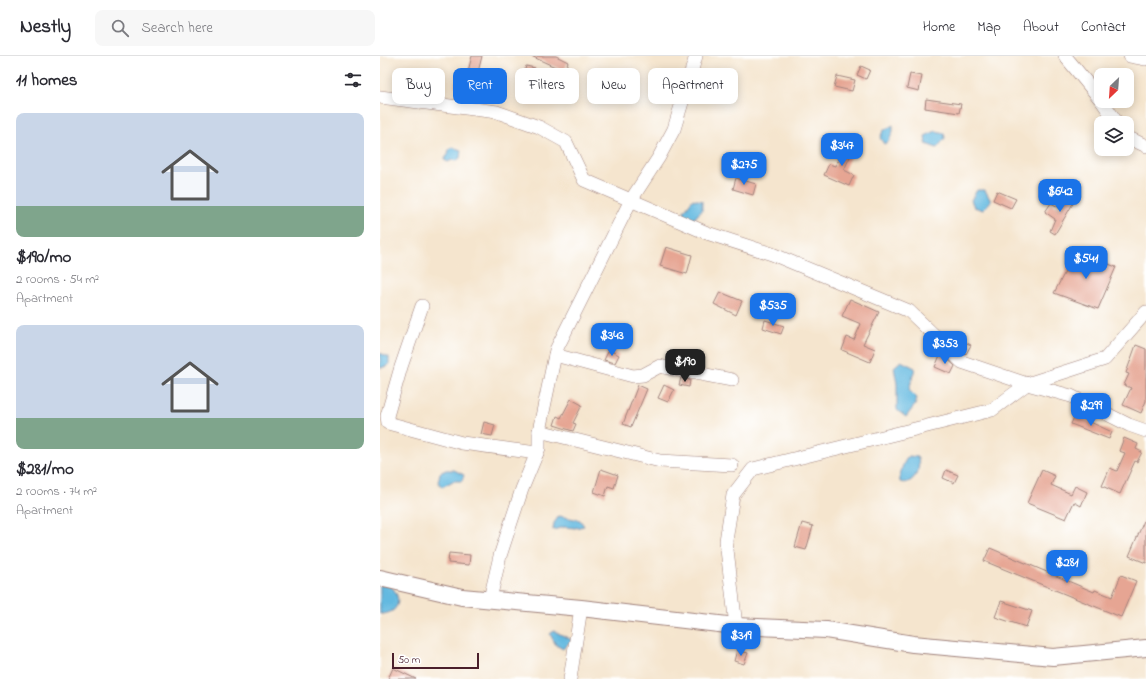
<!DOCTYPE html>
<meta charset="utf-8">
<style>
body{margin:0;font-family:"Indie Flower",sans-serif;background:#f7f7f7;color:#2b2b33;height:100vh;display:flex;flex-direction:column;font-size:15px;white-space:nowrap}
*{box-sizing:border-box;margin:0}
p{font-size:13px;color:#7c7c81}
.icon{flex:none;width:22px;height:22px;fill:none;stroke:currentColor;stroke-width:2;stroke-linecap:round;stroke-linejoin:round}
.map{position:relative;flex:1;overflow:hidden}
.side{display:flex;flex-direction:column;background:#fff;width:380px}
.side>*{flex:none}
.top-card{position:absolute;left:12px;top:12px;width:380px;height:36px;display:flex;gap:8px}
.needle{width:26px;rotate:205deg}
.fabs{position:absolute;left:714px;top:12px;display:grid;gap:8px}
.fabs a{display:grid;place-items:center;width:40px;height:40px;border-radius:8px;background:#fff;box-shadow:0 2px 10px #0003;font-size:20px}
.scale{position:absolute;left:12px;bottom:10px;width:87px;box-sizing:border-box;padding-left:4px;border:2px solid #4a1f2b;border-top:0;font-size:11px;line-height:14px;white-space:nowrap;color:#4a1f2b;-webkit-text-stroke:3px #fff;paint-order:stroke}
.price{position:absolute;translate:-50% -34px;padding:0 9px;border-radius:8px;background:#1a73e8;color:#fff;font-size:13px;line-height:26px;filter:drop-shadow(0 1px 2px #0008)}
.price::after{content:'';position:absolute;left:50%;top:24px;width:12px;height:9px;margin-left:-6px;background:inherit;clip-path:polygon(0 0,100% 0,50% 100%)}
.price.active{background:#222;color:#fff}
ul{padding:0;list-style:none}
li{display:grid;align-content:center;gap:8px;height:212px;padding:0 16px}
li span{display:grid;place-items:center;height:124px;border-radius:8px;color:#555}
li>.icon{margin-inline-start:auto}
span .icon{width:72px;height:72px;fill:#fffc;stroke-width:1}
li b{font-size:17px}
h2{display:flex;justify-content:space-between;align-items:center;height:48px;padding:0 16px;font-size:17px}
.chip{padding:0 14px;border-radius:8px;background:#fff;box-shadow:0 2px 10px #0003;font-size:14px;line-height:36px}
.chip.active{background:#1a73e8;color:#fff}
header{display:flex;align-items:center;gap:24px;box-sizing:border-box;height:56px;padding:0 20px;background:#fff;border-bottom:1px solid #e1e1e2}
header strong{font-size:19px}
nav{display:flex;gap:22px;margin-inline-start:auto;font-size:14px}
.search{width:280px;height:36px;background:#f7f7f7;display:flex;align-items:center;gap:10px;box-sizing:border-box;padding:0 14px;border-radius:8px;color:#7c7c81;font-size:15px}
main{display:flex;flex:1;min-height:0}
.map>svg:first-child{display:block}
.water{fill:#64b9e0;stroke:#576c86}
.building{fill:#e6a593}
.lines{fill:none;stroke-linecap:round;stroke-linejoin:round}
.minor-casing{stroke:#a0827c;stroke-width:14}
.tertiary-casing{stroke:#a0827c;stroke-width:18}
.minor{stroke:#fff;stroke-width:13}
.tertiary{stroke:#fff;stroke-width:16}
</style>
<header>
<strong>Nestly</strong>
<div class="search"><svg class="icon" aria-label="search" viewBox="0 0 24 24"><circle cx="10" cy="10" r="6"/><path d="M15 15l6 6"/></svg>Search here</div>
<nav><a>Home</a><a>Map</a><a>About</a><a>Contact</a></nav>
</header>
<main>
<section class="side">
<h2>11 homes<svg class="icon" aria-label="filters" viewBox="0 0 24 24"><path d="M4 7h16M4 17h16"/><circle cx="9" cy="7" r="2"/><circle cx="15" cy="17" r="2"/></svg></h2>
<ul>
<li><span style="background:linear-gradient(#c9d6e8 75%,#7fa58c 0)"><svg class="icon" aria-label="home" viewBox="0 0 24 24"><path d="M3 11l9-7 9 7M6 9v11h12V9"/></svg></span><div><b>$190/mo</b><p>2 rooms · 54 m²</p><p>Apartment</p></div></li>
<li><span style="background:linear-gradient(#c9d6e8 75%,#7fa58c 0)"><svg class="icon" aria-label="home" viewBox="0 0 24 24"><path d="M3 11l9-7 9 7M6 9v11h12V9"/></svg></span><div><b>$281/mo</b><p>2 rooms · 74 m²</p><p>Apartment</p></div></li>
</ul>
</section>
<div class="map">
<svg width="766" height="623" viewBox="0 0 766 623">
<rect width="100%" height="100%" fill="#fff"/>
<filter id="ink" filterUnits="userSpaceOnUse"><feTurbulence type="fractalNoise" baseFrequency=".025" numOctaves="2"/><feDisplacementMap in="SourceGraphic" scale="8" xChannelSelector="R" yChannelSelector="G"/><feConvolveMatrix kernelMatrix="1 2 1 2 8 2 1 2 1" color-interpolation-filters="sRGB"/></filter>
<filter id="wash" filterUnits="userSpaceOnUse"><feTurbulence type="fractalNoise" baseFrequency=".012" numOctaves="4" result="noise"/><feDisplacementMap in="SourceGraphic" scale="16" xChannelSelector="R" yChannelSelector="G"/><feGaussianBlur stdDeviation="0.9" result="paint"/><feColorMatrix in="noise" values="0 0 0 0 0 0 0 0 0 0 0 0 0 0 0 0 0 1.4 0 .05"/><feComposite in="paint" operator="in"/></filter>
<g filter="url(#wash)">
<rect width="100%" height="100%" fill="#f5e5ce"/>
<g class="water">
<path d="M 513,69 L 513,75 L 509,85 L 504,88 L 500,82 L 503,75 Z"/>
<path d="M 556,75 L 564,77 L 565,82 L 557,92 L 546,88 L 545,80 Z"/>
<path d="M 72,91 L 81,94 L 80,102 L 76,105 L 72,104 L 68,106 L 64,104 L 69,97 L 68,95 Z"/>
<path d="M 597,134 L 605,134 L 611,145 L 603,154 L 594,151 L 591,144 Z"/>
<path d="M 313,143 L 322,145 L 322,154 L 313,164 L 305,162 L 304,155 Z"/>
<path d="M 0,297 L 9,301 L 9,309 L 1,312 L 0,311 Z"/>
<path d="M 521,305 L 535,312 L 529,334 L 537,342 L 535,349 L 526,361 L 517,354 L 517,328 L 514,311 Z"/>
<path d="M 529,400 L 537,401 C 543,411 533,431 520,426 C 519,419 523,405 529,400 Z"/>
<path d="M 66,414 L 74,414 L 84,419 L 82,425 L 73,425 L 62,431 L 58,426 L 60,417 Z"/>
<path d="M 179,460 L 200,464 L 204,470 L 195,472 L 184,471 L 173,474 L 174,467 Z"/>
<path d="M 0,529 L 11,530 C 23,543 19,558 0,558 Z"/>
<path d="M 174,575 L 192,584 L 183,593 L 176,589 L 170,578 Z"/>
</g>
<g id="blocks">
<g class="building">
<path d="M 92,0 L 102,0 L 96,24 L 102,26 L 101,35 L 75,30 L 77,21 L 86,23 Z"/>
<path d="M 151,0 L 176,0 L 188,6 L 184,15 Z"/>
<path d="M 146,10 L 155,12 L 150,28 L 141,26 Z"/>
<path d="M 481,10 L 490,14 L 486,23 L 477,19 Z"/>
<path d="M 530,18 L 542,20 L 539,35 L 527,32 Z"/>
<path d="M 457,20 L 475,24 L 472,35 L 454,31 Z"/>
<path d="M 546,43 L 581,48 L 579,57 L 545,52 Z"/>
<path d="M 467,86 L 475,90 L 464,114 L 474,119 L 469,130 L 444,119 L 449,108 L 455,110 Z"/>
<path d="M 356,122 L 376,128 L 373,139 L 353,133 Z"/>
<path d="M 617,135 L 636,143 L 631,152 L 613,144 Z"/>
<path d="M 685,139 L 695,144 L 675,178 L 670,175 L 675,163 L 665,156 L 671,147 L 680,152 Z"/>
<path d="M 286,191 L 312,199 L 307,218 L 280,210 Z"/>
<path d="M 696,195 L 736,211 L 718,253 L 674,237 Z"/>
<path d="M 340,236 L 362,245 L 356,259 L 334,248 Z"/>
<path d="M 470,243 L 499,256 L 483,288 L 495,293 L 490,306 L 462,294 L 467,281 L 474,284 L 481,268 L 462,260 Z"/>
<path d="M 385,264 L 404,270 L 401,278 L 383,272 Z"/>
<path d="M 568,278 L 591,289 L 586,298 L 567,280 Z"/>
<path d="M 756,289 L 766,293 L 766,345 L 761,357 L 743,349 L 751,332 L 744,329 L 749,318 L 746,317 Z"/>
<path d="M 229,294 L 239,299 L 235,307 L 224,304 Z"/>
<path d="M 561,297 L 575,310 L 571,318 L 555,311 Z"/>
<path d="M 309,298 L 321,302 L 319,310 L 306,307 Z"/>
<path d="M 301,322 L 310,324 L 309,331 L 299,329 Z"/>
<path d="M 258,329 L 267,333 L 251,371 L 243,368 Z"/>
<path d="M 284,329 L 294,334 L 288,346 L 278,342 Z"/>
<path d="M 191,343 L 202,349 L 193,367 L 196,368 L 193,375 L 174,369 L 177,360 L 181,362 Z"/>
<path d="M 695,359 L 732,376 L 729,383 L 691,368 Z"/>
<path d="M 104,366 L 115,369 L 112,380 L 101,378 Z"/>
<path d="M 744,382 L 758,388 L 756,393 L 762,396 L 757,406 L 755,405 L 740,438 L 722,430 L 730,412 L 737,415 L 745,397 L 739,395 Z"/>
<path d="M 221,413 L 238,419 L 234,432 L 228,430 L 225,440 L 214,436 Z"/>
<path d="M 566,414 L 578,419 L 574,427 L 563,422 Z"/>
<path d="M 662,414 L 675,420 L 671,429 L 691,438 L 695,430 L 707,436 L 701,450 L 694,446 L 686,463 L 647,447 Z"/>
<path d="M 766,460 L 766,507 L 749,500 Z"/>
<path d="M 422,467 L 433,470 L 426,494 L 415,491 Z"/>
<path d="M 610,492 L 714,536 L 715,534 L 732,541 L 741,519 L 756,525 L 741,561 L 604,505 Z"/>
<path d="M 69,497 L 90,499 L 89,509 L 68,507 Z"/>
<path d="M 621,545 L 652,555 L 646,571 L 615,561 Z"/>
<path d="M 357,594 L 368,597 L 364,608 L 354,605 Z"/>
<path d="M 13,612 L 36,623 L 8,623 Z"/>
</g>
</g>
</g>
<g filter="url(#ink)">
<use href="#blocks" fill-opacity="0" stroke="#a0827c" stroke-width="1"/>
<g class="lines">
<defs>
<g id="minor">
<path d="M 685,0 L 721,44"/>
<path d="M 750,0 L 766,3"/>
<path d="M 0,41 L 117,56 L 159,71 L 186,86 L 204,124 L 327,177 L 392,198 L 529,255 L 582,306 L 647,328 L 691,340 L 749,369 L 766,375"/>
<path d="M 722,45 L 737,67"/>
<path d="M 747,81 L 766,90"/>
<path d="M 42,250 L 21,311 L 7,360 L 8,367 L 82,387 L 157,397"/>
<path d="M 175,299 L 253,320 L 263,319 L 280,310 L 284,311 L 352,324"/>
<path d="M 159,375 L 280,405 L 352,409"/>
<path d="M 110,543 L 120,500 L 142,433 L 159,392 L 159,375 L 176,294 L 251,144 L 279,101 L 294,73 L 316,0"/>
<path d="M 356,570 L 346,485 L 353,439 L 373,413 L 612,354 L 647,328 L 725,303 L 766,256"/>
<path d="M 190,623 L 201,552"/>
</g>
<path id="tertiary" d="M 0,522 L 82,541 L 201,552 L 356,570 L 446,574 L 533,588 L 673,601 L 766,592"/>
</defs>
<use href="#minor" class="minor-casing"/>
<use href="#tertiary" class="tertiary-casing"/>
<use href="#minor" class="minor"/>
<use href="#tertiary" class="tertiary"/>
</g>
</g>
</svg>
<div class="fabs">
<a><svg class="needle" viewBox="-14 -14 28 28"><path d="M0-13l5 13h-10z" fill="#e53935"/><path d="M0 13l5-13h-10z" fill="#7c7c81"/></svg></a>
<a><svg class="icon" aria-label="layers" viewBox="0 0 24 24"><path d="M12 4l9 5-9 5-9-5zM3 14l9 5 9-5"/></svg></a>
</div>
<div class="scale">50 m</div>
<b class="price" style="left:462px;top:111px">$347</b>
<b class="price" style="left:364px;top:130px">$275</b>
<b class="price" style="left:680px;top:157px">$642</b>
<b class="price" style="left:706px;top:224px">$541</b>
<b class="price" style="left:393px;top:271px">$535</b>
<b class="price" style="left:232px;top:301px">$343</b>
<b class="price" style="left:565px;top:309px">$353</b>
<b class="price active" style="left:305px;top:327px">$190</b>
<b class="price" style="left:711px;top:371px">$299</b>
<b class="price" style="left:687px;top:528px">$281</b>
<b class="price" style="left:361px;top:601px">$319</b>
<div class="top-card">
<a class="chip">Buy</a>
<a class="chip active">Rent</a>
<a class="chip">Filters</a>
<a class="chip">New</a>
<a class="chip">Apartment</a>
</div>
</div>
</main>
